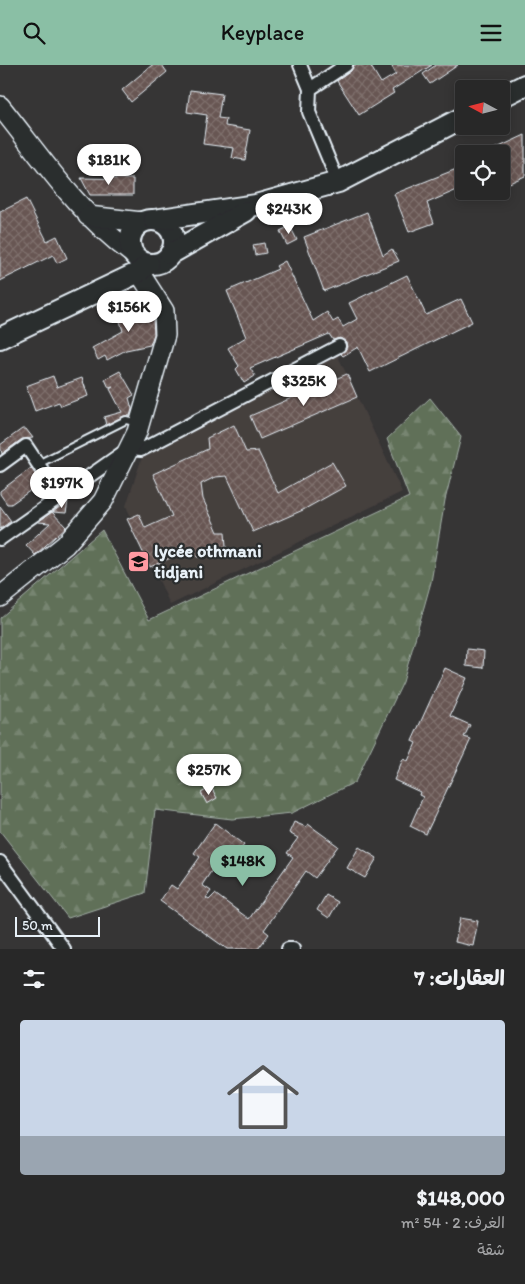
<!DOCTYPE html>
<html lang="ar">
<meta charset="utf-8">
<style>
body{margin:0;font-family:Itim,"Playpen Sans Arabic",sans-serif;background:#343434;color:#f1f3f6;direction:rtl;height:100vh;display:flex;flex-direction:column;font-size:19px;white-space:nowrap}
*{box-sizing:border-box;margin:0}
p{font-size:16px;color:#a5a6a8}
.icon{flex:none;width:28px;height:28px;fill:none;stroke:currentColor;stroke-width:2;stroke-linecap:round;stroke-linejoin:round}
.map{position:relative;height:884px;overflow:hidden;direction:ltr}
.sheet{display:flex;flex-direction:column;background:#282828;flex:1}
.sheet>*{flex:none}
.needle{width:32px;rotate:277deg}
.buttons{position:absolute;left:455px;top:15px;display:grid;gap:10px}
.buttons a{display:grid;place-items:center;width:55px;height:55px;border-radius:5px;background:#282828;box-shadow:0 2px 12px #0003,0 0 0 1px #444445;font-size:25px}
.scale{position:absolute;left:15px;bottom:12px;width:85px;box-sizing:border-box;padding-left:5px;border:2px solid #e8f1f8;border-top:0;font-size:14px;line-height:18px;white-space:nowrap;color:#e8f1f8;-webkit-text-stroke:4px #2a2d2e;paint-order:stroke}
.price{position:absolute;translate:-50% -42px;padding:0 11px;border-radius:18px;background:#fff;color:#222;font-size:16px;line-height:32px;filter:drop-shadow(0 1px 2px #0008)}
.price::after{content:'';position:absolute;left:50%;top:30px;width:15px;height:11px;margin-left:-8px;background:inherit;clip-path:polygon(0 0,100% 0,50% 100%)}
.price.selected{background:#8abfa5;color:#111}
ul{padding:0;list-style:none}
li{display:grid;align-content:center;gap:10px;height:265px;padding:0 20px}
li span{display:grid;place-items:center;height:155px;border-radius:5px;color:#555}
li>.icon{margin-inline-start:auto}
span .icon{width:90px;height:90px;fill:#fffc;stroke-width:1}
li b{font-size:21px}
h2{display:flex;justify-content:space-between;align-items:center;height:60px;padding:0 20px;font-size:21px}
header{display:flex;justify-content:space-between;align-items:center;height:65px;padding:0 20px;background:#8abfa5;color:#111;font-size:22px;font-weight:600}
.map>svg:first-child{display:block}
.built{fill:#453f3e}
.forest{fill:url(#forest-firs);stroke:#a4b0a8}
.building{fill:url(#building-cross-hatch);stroke:#e8f1f8}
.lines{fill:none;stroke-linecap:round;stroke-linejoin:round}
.lane-casing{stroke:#e8f1f8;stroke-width:10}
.street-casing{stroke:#e8f1f8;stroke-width:16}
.secondary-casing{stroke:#e8f1f8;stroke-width:22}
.primary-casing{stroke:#e8f1f8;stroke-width:24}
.lane{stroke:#2a2d2e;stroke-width:6}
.street{stroke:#2a2d2e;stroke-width:12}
.secondary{stroke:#2a2d2e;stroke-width:19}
.primary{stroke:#2a2d2e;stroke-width:20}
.labels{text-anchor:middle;stroke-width:4.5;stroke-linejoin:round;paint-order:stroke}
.poi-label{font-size:18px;font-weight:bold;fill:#e8f1f8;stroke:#2a2d2e;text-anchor:start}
</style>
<header><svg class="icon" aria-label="menu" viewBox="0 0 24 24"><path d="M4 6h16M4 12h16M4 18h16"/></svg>Keyplace<svg class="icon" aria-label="search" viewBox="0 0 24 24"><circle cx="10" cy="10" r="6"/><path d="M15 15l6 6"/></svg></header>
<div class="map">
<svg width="525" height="884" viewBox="0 0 525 884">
<defs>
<pattern id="forest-firs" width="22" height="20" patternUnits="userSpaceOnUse" patternTransform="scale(1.25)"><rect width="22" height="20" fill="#607058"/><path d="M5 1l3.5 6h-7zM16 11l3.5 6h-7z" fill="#778571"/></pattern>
<pattern id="building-cross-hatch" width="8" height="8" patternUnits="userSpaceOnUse" patternTransform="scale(1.25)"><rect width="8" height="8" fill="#685652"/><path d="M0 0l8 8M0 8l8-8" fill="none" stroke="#7e6f6c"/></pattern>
</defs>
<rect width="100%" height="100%" fill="#363535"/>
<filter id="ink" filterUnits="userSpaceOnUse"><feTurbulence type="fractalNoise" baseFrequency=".02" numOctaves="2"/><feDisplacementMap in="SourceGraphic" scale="10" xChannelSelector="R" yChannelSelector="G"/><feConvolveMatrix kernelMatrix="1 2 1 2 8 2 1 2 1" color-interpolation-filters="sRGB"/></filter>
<g filter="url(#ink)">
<path class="built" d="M 337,289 L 402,427 L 170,540 L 126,441 L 143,389 Z"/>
<path class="forest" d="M 430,333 L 461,372 L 445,435 L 431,517 L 403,617 L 355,717 L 292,748 L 232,754 L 155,745 L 145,828 L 68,853 L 0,766 L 0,553 L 102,465 L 149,555 L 409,432 L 387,374 Z"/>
<g class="building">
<path d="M 152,0 L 162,0 L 167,7 L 131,37 L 122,25 Z"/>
<path d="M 354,0 L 370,0 L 381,18 L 396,9 L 391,0 L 432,0 L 392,25 L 394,28 L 359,50 L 337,16 L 351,6 Z"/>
<path d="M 436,0 L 458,0 L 430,19 L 423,9 Z"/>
<path d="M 190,25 L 222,29 L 218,53 L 226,54 L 225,61 L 250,65 L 245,95 L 232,93 L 234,83 L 203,79 L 207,50 L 187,47 Z"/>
<path d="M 525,70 L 525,111 L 505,120 L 501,111 L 501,89 L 484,89 Z"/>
<path d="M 464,101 L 464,122 L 427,138 L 434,158 L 409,167 L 394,129 Z"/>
<path d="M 81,113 L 133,114 L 133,130 L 90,130 Z"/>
<path d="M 26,134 L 47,176 L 57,171 L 67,193 L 57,198 L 53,190 L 0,216 L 0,147 Z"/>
<path d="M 367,147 L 383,190 L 392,184 L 399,196 L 324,226 L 304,172 Z"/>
<path d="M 290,161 L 297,175 L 287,180 L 280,166 Z"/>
<path d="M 264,178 L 266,188 L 255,190 L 253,180 Z"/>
<path d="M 285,196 L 313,256 L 327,247 L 333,257 L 338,254 L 343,262 L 357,254 L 349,238 L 407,210 L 426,250 L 461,234 L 472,257 L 370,307 L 358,282 L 343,291 L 341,289 L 347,282 L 346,277 L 340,273 L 333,275 L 329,269 L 250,303 L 255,311 L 244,318 L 236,304 L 239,301 L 228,283 L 246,272 L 227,226 L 278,204 L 276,201 Z"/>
<path d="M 138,238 L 140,243 L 147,241 L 153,254 L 154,269 L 150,280 L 126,285 L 107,295 L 105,291 L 98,295 L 92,283 L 123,266 L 119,253 L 123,252 L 120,243 Z"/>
<path d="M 120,306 L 134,330 L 129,333 L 132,344 L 130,351 L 124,351 L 106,360 L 104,352 L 122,347 L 110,324 L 113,322 L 109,323 L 105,314 Z"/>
<path d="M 347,309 L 357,332 L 260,374 L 250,351 Z"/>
<path d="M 53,311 L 57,322 L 82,313 L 88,331 L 61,341 L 59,337 L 35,346 L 26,321 Z"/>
<path d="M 234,360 L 246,387 L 258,386 L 278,428 L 332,397 L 346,421 L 303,445 L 253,467 L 227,411 L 215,412 L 201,419 L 203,434 L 218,467 L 225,467 L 226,482 L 207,491 L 197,492 L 193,483 L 150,502 L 127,454 L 139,449 L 145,463 L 172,451 L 153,409 L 208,384 L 207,373 Z"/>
<path d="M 22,364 L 26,364 L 33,373 L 22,374 L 2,389 L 0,380 Z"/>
<path d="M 31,403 L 41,418 L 11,439 L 7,439 L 0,429 L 0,426 Z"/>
<path d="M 68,436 L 66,448 L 53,447 L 65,438 Z"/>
<path d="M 0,441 L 11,456 L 0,464 Z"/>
<path d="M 52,447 L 66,462 L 35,490 L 26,480 L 50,458 L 38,457 Z"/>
<path d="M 467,584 L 484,586 L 483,603 L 466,601 Z"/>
<path d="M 445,603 L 467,613 L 450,651 L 470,660 L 464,672 L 471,674 L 426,769 L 410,761 L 423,732 L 419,730 L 420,727 L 394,715 L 403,694 L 408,696 L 416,678 L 412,676 Z"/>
<path d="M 211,722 L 217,733 L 207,739 L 201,728 Z"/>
<path d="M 294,757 L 306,762 L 308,759 L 338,781 L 315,813 L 306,806 L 264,865 L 269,869 L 258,884 L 227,884 L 160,836 L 171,820 L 177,824 L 200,792 L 194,788 L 215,758 L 244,780 L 223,809 L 214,802 L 202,820 L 211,826 L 206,833 L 209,835 L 215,829 L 249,854 L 293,792 L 287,788 L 298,773 L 289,768 Z"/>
<path d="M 359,782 L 377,793 L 365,813 L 347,803 Z"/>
<path d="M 326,830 L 338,837 L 329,853 L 317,845 Z"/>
<path d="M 460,853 L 478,856 L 473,881 L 455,877 Z"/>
</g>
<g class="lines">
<defs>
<path id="lane" d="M 38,399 L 126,355 L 139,358"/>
<g id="street">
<path d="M 300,0 L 310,24"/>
<path d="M 338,117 L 309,47 L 310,24 L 346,0"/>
<path d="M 0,400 L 26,381 L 60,432"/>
<path d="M 0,474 L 128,384 L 141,385 L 339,281"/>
<path d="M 0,797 L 64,884"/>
<path d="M 288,884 L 293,884"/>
</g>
<g id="secondary">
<path d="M 0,41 C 41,92 80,151 133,189"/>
<path d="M 88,151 L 142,157"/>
<path d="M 0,532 L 65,480 L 103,436 L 137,367 L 165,270 L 164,246 L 139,207"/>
</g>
<g id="primary">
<path d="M 501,32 L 525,20"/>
<circle cx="152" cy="177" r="22"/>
<path d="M 154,155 L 256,140 L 338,117 L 464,52"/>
<path d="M 170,189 L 246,146"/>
<path d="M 0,273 L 139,207 L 149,199"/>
</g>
</defs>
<use href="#lane" class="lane-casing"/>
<use href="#street" class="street-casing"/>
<use href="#secondary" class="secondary-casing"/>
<use href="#primary" class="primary-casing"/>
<use href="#lane" class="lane"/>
<use href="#street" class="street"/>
<use href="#secondary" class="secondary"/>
<use href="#primary" class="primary"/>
</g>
</g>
<defs>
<symbol id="school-square" viewBox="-11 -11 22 22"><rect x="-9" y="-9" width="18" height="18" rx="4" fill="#ff9aa2" stroke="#2a2d2e"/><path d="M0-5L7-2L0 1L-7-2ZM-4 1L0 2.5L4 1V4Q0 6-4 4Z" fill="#111"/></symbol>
</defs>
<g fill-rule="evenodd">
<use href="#school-square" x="126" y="484" width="25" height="25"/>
</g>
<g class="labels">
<g class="poi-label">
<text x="154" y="492">lycée othmani<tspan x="154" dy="21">tidjani</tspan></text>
</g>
</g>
</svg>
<div class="buttons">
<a><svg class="needle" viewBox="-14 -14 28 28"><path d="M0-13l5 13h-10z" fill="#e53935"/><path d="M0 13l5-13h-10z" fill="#a5a6a8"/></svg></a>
<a><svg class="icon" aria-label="locate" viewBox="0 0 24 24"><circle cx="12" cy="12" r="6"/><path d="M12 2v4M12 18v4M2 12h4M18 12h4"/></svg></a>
</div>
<div class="scale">50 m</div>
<b class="price" style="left:109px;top:121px">$181K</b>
<b class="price" style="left:289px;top:170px">$243K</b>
<b class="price" style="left:129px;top:268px">$156K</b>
<b class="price" style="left:304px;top:342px">$325K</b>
<b class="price" style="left:62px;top:444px">$197K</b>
<b class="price" style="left:209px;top:731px">$257K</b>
<b class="price selected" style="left:243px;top:822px">$148K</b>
</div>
<section class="sheet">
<h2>العقارات: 7<svg class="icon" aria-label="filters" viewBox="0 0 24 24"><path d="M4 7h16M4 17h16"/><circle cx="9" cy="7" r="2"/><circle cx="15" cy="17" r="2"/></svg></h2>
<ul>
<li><span style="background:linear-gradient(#c9d6e8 75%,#9aa5b1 0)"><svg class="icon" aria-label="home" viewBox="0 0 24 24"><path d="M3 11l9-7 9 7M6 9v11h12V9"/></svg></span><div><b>$148,000</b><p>الغرف: 2 · 54 m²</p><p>شقة</p></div></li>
</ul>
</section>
